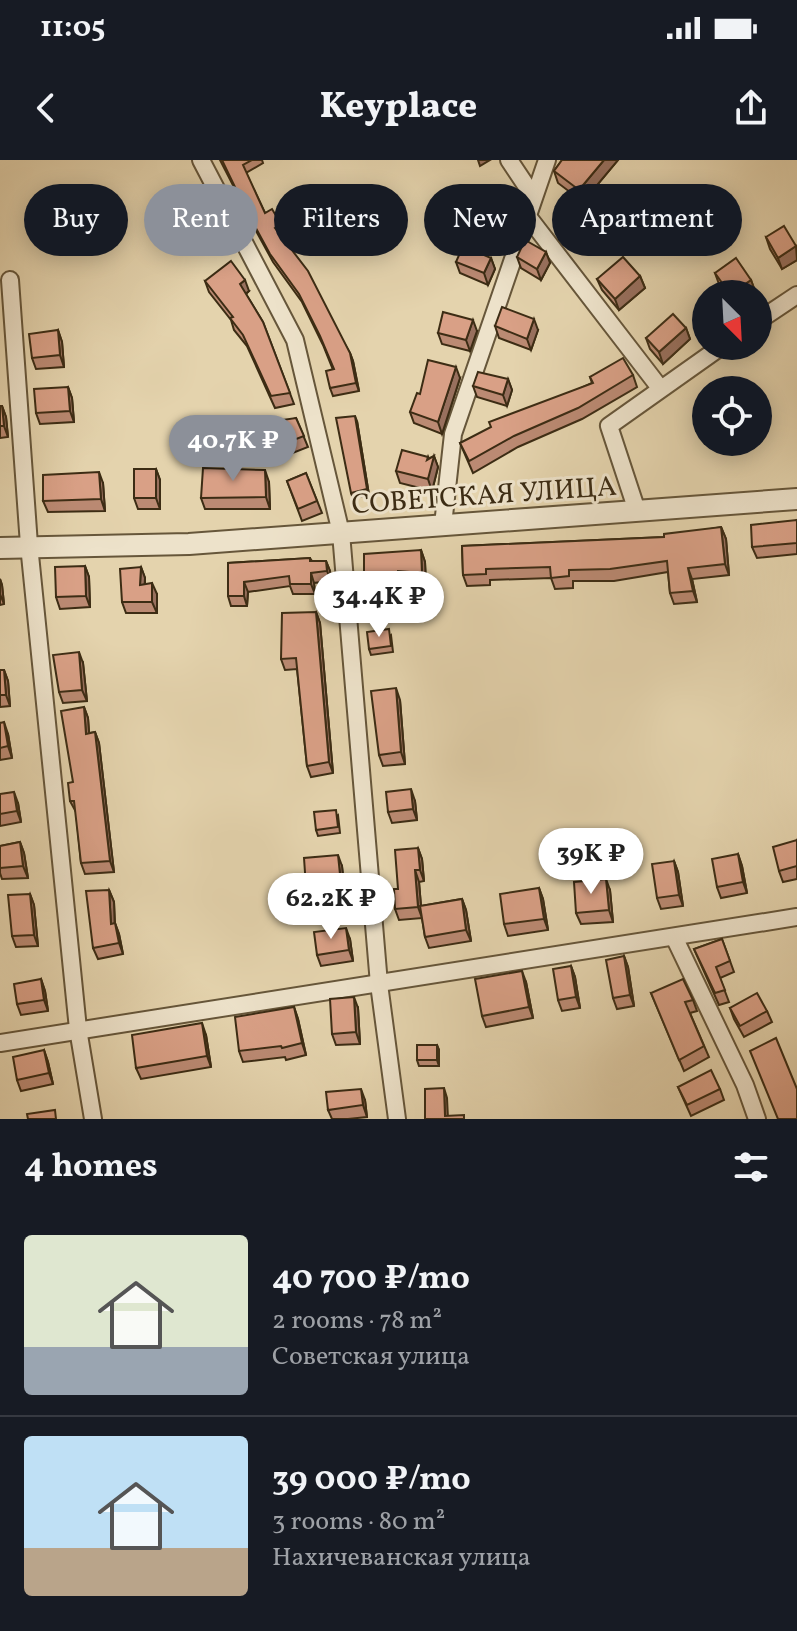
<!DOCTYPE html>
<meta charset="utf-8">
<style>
body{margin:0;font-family:Vollkorn,serif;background:#242831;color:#f1f3f6;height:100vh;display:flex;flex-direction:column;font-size:30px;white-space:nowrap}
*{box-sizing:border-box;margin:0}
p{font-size:26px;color:#9ea1a6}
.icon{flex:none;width:44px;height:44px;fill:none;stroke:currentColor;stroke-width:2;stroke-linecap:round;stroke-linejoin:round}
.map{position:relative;height:959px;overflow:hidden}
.details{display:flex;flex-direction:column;background:#171b24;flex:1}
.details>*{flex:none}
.top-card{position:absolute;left:24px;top:24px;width:750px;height:72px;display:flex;gap:16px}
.needle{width:52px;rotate:156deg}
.tools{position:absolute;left:692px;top:120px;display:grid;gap:16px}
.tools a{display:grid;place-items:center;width:80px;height:80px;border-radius:50%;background:#171b24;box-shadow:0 4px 20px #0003;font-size:40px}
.price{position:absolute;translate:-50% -68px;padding:0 18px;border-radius:28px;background:#fff;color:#222;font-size:26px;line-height:52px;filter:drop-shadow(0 2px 4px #0008)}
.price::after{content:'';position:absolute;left:50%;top:48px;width:24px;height:18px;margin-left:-12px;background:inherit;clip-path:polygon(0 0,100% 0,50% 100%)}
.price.on{background:#8c9099;color:#fff}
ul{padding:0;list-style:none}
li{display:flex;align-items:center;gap:24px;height:200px;padding:0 24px}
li+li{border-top:2px solid #363941}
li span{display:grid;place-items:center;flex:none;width:224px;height:160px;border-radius:8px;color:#555}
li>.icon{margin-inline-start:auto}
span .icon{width:96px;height:96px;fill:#fffc;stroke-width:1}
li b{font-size:34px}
h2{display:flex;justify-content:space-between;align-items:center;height:96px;padding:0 24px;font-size:34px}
.pill{padding:0 28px;border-radius:36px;background:#171b24;box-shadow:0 4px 20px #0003;font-size:28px;line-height:72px}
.pill.on{background:#8c9099;color:#fff}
.status{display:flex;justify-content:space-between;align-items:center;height:56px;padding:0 40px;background:#171b24;direction:ltr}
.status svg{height:22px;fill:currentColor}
header{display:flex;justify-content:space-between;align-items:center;height:104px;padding:0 24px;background:#171b24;font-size:36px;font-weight:800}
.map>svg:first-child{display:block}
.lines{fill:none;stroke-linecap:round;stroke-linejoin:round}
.minor-casing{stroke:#66563a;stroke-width:20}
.tertiary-casing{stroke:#66563a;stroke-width:24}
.minor{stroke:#ede2ca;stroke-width:16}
.tertiary{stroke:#ede2ca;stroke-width:20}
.wall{fill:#bb8a73;stroke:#3c2c14;stroke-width:2}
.shaded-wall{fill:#98705e;stroke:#3c2c14;stroke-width:2}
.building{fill:#d9a086;stroke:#3c2c14;stroke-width:2}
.labels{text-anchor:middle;stroke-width:6;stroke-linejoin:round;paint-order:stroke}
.street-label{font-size:28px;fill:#3c2c14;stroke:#ede2ca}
</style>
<div class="status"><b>11:05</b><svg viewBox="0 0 49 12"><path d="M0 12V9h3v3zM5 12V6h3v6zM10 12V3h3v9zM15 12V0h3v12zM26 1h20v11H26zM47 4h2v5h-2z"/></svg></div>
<header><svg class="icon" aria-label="back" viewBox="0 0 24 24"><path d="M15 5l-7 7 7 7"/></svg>Keyplace<svg class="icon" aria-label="share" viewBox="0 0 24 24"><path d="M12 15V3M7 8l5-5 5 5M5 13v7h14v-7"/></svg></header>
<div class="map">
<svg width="797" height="959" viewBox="0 0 797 959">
<rect width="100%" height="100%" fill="#e4d3ad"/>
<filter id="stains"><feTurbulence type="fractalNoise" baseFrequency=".0025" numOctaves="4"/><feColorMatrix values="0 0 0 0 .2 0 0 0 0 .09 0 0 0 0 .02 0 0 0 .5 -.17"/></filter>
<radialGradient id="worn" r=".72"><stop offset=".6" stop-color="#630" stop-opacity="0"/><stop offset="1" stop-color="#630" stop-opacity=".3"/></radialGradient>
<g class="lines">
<defs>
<g id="minor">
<path d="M 201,0 L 295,180 L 341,373 L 379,824 L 397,959"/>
<path d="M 509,0 L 533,36"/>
<path d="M 526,54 L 660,228"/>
<path d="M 10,120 L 29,385 L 78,869 L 93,959"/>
<path d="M 758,161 L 797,135"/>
<path d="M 637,351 L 609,266 L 722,186"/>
<path d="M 443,365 L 453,274 L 547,0"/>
<path d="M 675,779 L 745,925 L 757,959"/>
<path d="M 0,883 L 797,757"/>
</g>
<path id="tertiary" d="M 0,388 L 189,384 L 797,339"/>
</defs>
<use href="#minor" class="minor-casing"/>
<use href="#tertiary" class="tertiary-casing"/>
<use href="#minor" class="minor"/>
<use href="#tertiary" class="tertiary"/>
</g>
<g class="wall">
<path d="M 220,0 L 262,0 L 263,3 L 246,13 L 265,53 L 281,64 L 284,73 L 280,75 L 350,193 L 353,201 L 359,231 L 333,236 L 330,228 L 333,210 L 323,185 L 302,142 L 273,102 L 248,56 L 245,57 L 238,35 Z"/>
<path d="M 562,0 L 618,0 L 583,42 L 558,23 L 554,11 Z"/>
<path d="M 766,77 L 796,86 L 797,100 L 782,109 L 770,89 Z"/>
<path d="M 546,92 L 550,103 L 541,120 L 521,108 L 517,97 Z"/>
<path d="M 491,98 L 495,109 L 488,125 L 460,113 L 456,102 Z"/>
<path d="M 715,113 L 751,120 L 755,131 L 752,134 L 726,134 L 719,124 Z"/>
<path d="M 640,116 L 645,128 L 619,150 L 602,130 L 597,119 Z"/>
<path d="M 205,121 L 249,131 L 246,134 L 263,162 L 294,244 L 275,248 L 247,186 L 234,170 L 231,160 L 209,132 Z"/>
<path d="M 495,166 L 538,170 L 531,190 L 499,178 Z"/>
<path d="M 686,168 L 690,179 L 663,204 L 650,189 L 646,178 Z"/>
<path d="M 58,170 L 62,182 L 64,207 L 36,209 L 32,198 Z"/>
<path d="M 477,171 L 470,191 L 442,184 L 438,173 Z"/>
<path d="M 633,215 L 637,227 L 582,259 L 518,287 L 473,313 L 460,283 L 592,223 L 590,217 Z"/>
<path d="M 460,218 L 442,274 L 414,263 L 410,252 L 420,234 Z"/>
<path d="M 508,219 L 512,230 L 507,246 L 477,237 L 473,226 Z"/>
<path d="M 68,227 L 72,238 L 74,262 L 40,264 L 36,253 Z"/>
<path d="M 0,246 L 2,246 L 6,257 L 8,277 L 0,278 Z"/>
<path d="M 296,258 L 308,287 L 285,296 L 273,266 Z"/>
<path d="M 357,261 L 369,335 L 353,338 L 351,333 Z"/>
<path d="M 434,296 L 438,307 L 432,331 L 400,323 L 396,311 L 428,297 L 428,299 Z"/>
<path d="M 156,309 L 160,320 L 160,349 L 138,349 L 134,338 Z"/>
<path d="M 306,313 L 322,353 L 302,361 L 287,321 Z"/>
<path d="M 269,322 L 270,349 L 205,349 L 201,338 Z"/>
<path d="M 103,323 L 105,351 L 48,352 L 43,341 Z"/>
<path d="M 797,360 L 797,394 L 757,398 L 752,387 Z"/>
<path d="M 721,367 L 726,379 L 729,415 L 692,419 L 697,442 L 674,444 L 670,433 L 668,412 L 614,421 L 573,421 L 573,428 L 555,429 L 551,418 L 490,420 L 490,425 L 467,426 L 463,415 L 462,386 L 664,377 Z"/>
<path d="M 421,390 L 425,402 L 426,424 L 402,422 L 401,429 L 368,431 L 364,420 Z"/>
<path d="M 310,398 L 312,401 L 326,401 L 330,411 L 331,421 L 314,423 L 315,434 L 293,434 L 290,426 L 248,432 L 247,446 L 231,446 L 228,436 L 228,403 Z"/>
<path d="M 85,406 L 89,417 L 90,447 L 60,449 L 56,437 Z"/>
<path d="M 141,407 L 145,418 L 145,424 L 157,434 L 157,453 L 126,453 L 122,442 Z"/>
<path d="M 0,419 L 2,425 L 4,444 L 0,445 Z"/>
<path d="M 316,452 L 320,463 L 333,613 L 311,617 L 307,606 L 297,509 L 285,510 L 281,499 Z"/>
<path d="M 391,475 L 393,492 L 371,495 L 369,489 Z"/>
<path d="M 83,503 L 87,541 L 63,543 L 59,532 Z"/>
<path d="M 0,510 L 4,510 L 8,521 L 10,546 L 0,547 Z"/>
<path d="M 400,540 L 405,604 L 383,606 L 379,595 Z"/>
<path d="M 84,547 L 88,558 L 89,573 L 95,572 L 99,583 L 114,712 L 85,714 L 81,703 L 76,652 L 70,641 Z"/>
<path d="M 0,563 L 8,574 L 12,598 L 0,600 Z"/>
<path d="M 0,634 L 18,643 L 21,662 L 0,666 Z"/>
<path d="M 415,641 L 417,660 L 392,663 L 388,652 Z"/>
<path d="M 338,655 L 340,673 L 318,676 L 316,670 Z"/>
<path d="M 797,680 L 797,719 L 783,722 L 779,711 Z"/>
<path d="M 20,682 L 24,693 L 28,718 L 2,719 L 0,713 L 0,686 Z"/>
<path d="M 418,688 L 422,699 L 424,721 L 419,722 L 421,746 L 462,739 L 466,750 L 471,781 L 429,788 L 425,777 L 422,758 L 399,760 L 395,749 L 398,729 Z"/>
<path d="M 738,694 L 742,706 L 747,733 L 721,738 L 717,727 Z"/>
<path d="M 674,701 L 678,712 L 683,746 L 661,749 L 657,738 Z"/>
<path d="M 342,706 L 345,735 L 311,738 L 306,727 Z"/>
<path d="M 539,728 L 543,739 L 548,770 L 508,776 L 504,764 Z"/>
<path d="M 109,730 L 114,742 L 115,763 L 119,774 L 123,794 L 98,799 L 93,788 Z"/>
<path d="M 610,730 L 613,762 L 581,764 L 576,753 Z"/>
<path d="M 30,734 L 34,745 L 38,786 L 16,787 L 12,776 Z"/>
<path d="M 350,779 L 353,801 L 321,806 L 317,795 Z"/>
<path d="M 722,779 L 734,812 L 720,818 L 729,842 L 719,845 L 694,789 Z"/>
<path d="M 624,796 L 628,807 L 634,846 L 617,849 L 613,838 Z"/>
<path d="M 571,806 L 575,817 L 580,848 L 562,851 L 558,840 Z"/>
<path d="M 41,819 L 45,831 L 48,851 L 21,855 L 17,844 Z"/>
<path d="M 526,822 L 533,858 L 486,867 L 482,856 Z"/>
<path d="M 651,833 L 693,840 L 697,851 L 690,853 L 709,897 L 684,911 Z"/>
<path d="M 294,847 L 298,859 L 306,895 L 286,900 L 285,897 L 243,902 L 239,891 Z"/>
<path d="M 358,848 L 360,884 L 336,885 L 332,874 Z"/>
<path d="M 730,848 L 767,851 L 772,862 L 744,877 L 734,859 Z"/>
<path d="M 206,875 L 211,907 L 141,919 L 136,908 Z"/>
<path d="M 437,885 L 439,890 L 439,906 L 419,906 L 417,900 Z"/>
<path d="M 44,890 L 48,902 L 53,924 L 21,931 L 17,920 Z"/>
<path d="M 678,927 L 720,929 L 724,940 L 691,956 Z"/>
<path d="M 365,940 L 367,957 L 348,959 L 332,959 L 328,950 Z"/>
</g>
<g class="shaded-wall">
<path d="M 478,0 L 490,0 L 480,6 Z"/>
<path d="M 604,0 L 618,0 L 583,42 L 579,30 Z"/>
<path d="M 796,86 L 797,100 L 782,109 L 778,98 Z"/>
<path d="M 546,92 L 550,103 L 541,120 L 537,109 Z"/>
<path d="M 491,98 L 495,109 L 488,125 L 484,113 Z"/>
<path d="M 640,116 L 645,128 L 619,150 L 615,139 Z"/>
<path d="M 245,120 L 249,131 L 244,135 L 240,124 Z"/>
<path d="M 751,120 L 755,131 L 752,134 L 731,134 Z"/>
<path d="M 534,159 L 538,170 L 531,190 L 527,179 Z"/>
<path d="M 473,160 L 477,171 L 470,191 L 466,180 Z"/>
<path d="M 686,168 L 690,179 L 663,204 L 659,192 Z"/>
<path d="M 58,170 L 62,182 L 64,207 L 60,195 Z"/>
<path d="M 350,193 L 353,201 L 359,231 L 356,223 Z"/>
<path d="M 456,207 L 460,218 L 442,274 L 438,262 Z"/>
<path d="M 508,219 L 512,230 L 507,246 L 503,235 Z"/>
<path d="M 68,227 L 72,238 L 74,262 L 70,251 Z"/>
<path d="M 2,246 L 6,257 L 8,277 L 4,266 Z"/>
<path d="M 355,256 L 357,261 L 369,335 L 367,329 Z"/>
<path d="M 434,296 L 438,307 L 432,331 L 428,319 L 427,300 L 428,297 L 431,306 Z"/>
<path d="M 156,309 L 160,320 L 160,349 L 156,338 Z"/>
<path d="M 265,310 L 269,322 L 270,349 L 266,337 Z"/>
<path d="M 99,312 L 103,323 L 105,351 L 101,339 Z"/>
<path d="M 721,367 L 726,379 L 729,415 L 725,404 Z"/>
<path d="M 421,390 L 425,402 L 426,424 L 422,413 Z"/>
<path d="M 326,401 L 330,411 L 331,421 L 327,411 Z"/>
<path d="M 85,406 L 89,417 L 90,447 L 86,436 Z"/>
<path d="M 141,407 L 145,418 L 144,436 L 140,425 Z"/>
<path d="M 688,408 L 692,419 L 697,442 L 693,431 Z"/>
<path d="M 398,411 L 402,422 L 401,429 L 397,418 Z"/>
<path d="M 311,413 L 314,423 L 315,434 L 311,424 Z"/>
<path d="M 0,419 L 2,425 L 4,444 L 0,434 Z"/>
<path d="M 244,422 L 248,432 L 247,446 L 244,436 Z"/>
<path d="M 152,423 L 157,434 L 157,453 L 152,442 Z"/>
<path d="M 316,452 L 320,463 L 333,613 L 329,602 Z"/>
<path d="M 79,492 L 83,503 L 87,541 L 82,530 Z"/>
<path d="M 4,510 L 8,521 L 10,546 L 6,535 Z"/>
<path d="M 396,528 L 400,540 L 405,604 L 401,592 Z"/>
<path d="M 84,547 L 88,558 L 90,585 L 86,574 Z"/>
<path d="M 4,562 L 8,574 L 12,598 L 8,586 Z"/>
<path d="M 95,572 L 99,583 L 114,712 L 110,701 Z"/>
<path d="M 411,629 L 415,641 L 417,660 L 413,649 Z"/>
<path d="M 14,632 L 18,643 L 21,662 L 17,651 Z"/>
<path d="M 20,682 L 24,693 L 28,718 L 23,706 Z"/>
<path d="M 418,688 L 422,699 L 424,721 L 420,710 Z"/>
<path d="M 738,694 L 742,706 L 747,733 L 743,722 Z"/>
<path d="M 338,695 L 342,706 L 345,735 L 341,724 Z"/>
<path d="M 674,701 L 678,712 L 683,746 L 679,735 Z"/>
<path d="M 415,710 L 419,722 L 422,758 L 418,747 Z"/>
<path d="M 606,719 L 610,730 L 613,762 L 609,750 Z"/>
<path d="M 539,728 L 543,739 L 548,770 L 544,759 Z"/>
<path d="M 109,730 L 114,742 L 115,775 L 111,764 Z"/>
<path d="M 30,734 L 34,745 L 38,786 L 34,775 Z"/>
<path d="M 462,739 L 466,750 L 471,781 L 466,770 Z"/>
<path d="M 115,763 L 119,774 L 123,794 L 119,783 Z"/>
<path d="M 346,768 L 350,779 L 353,801 L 349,790 Z"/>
<path d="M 624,796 L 628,807 L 634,846 L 630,835 Z"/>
<path d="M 571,806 L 575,817 L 580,848 L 576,837 Z"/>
<path d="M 522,811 L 526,822 L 533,858 L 529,847 Z"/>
<path d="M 41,819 L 45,831 L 48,851 L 44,840 Z"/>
<path d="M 354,837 L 358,848 L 360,884 L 356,872 Z"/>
<path d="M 294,847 L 298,859 L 306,895 L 302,883 Z"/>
<path d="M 202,863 L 206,875 L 211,907 L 207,896 Z"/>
<path d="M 437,885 L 439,890 L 439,906 L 437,900 Z"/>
<path d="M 44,890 L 48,902 L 53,924 L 49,913 Z"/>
<path d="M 444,928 L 447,938 L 448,959 L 445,956 Z"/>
<path d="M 361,929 L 365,940 L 367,957 L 363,945 Z"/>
</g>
<g class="building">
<path d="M 222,0 L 252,0 L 243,5 L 265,53 L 272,49 L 281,64 L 275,68 L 308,111 L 350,193 L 356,223 L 330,228 L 326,211 L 334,209 L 320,176 L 299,134 L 270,94 L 245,48 L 242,49 L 236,29 Z"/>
<path d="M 562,0 L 604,0 L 579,30 L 554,11 Z"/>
<path d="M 784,66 L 796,86 L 778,98 L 766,77 Z"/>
<path d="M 525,80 L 546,92 L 537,109 L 517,97 Z"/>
<path d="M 463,86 L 491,98 L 484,113 L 456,102 Z"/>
<path d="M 623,97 L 640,116 L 615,139 L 597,119 Z"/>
<path d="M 736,98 L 751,120 L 730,134 L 715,113 Z"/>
<path d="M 231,101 L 245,120 L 240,124 L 263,162 L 290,233 L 271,236 L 243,175 L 230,158 L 233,157 L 205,121 Z"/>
<path d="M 502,147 L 534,159 L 527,179 L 495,166 Z"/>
<path d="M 443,152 L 473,160 L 466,180 L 438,173 Z"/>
<path d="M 673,154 L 686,168 L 659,192 L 646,178 Z"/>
<path d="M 58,170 L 60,195 L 32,198 L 29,174 Z"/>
<path d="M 623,198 L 633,215 L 578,248 L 514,276 L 469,301 L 460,283 L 491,267 L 489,262 L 593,223 L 590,217 Z"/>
<path d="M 428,200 L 456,207 L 438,262 L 410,252 L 417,233 L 420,234 Z"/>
<path d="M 478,212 L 508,219 L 503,235 L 473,226 Z"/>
<path d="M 68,227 L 70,251 L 36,253 L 34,229 Z"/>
<path d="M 0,246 L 2,246 L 4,266 L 0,266 Z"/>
<path d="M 355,256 L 367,329 L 351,333 L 336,258 Z"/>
<path d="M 296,258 L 304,276 L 281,285 L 273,266 L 277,265 L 275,261 Z"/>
<path d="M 402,290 L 428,297 L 427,300 L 434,296 L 428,319 L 396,311 Z"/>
<path d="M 203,308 L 265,310 L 266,337 L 201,338 Z"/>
<rect x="134" y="309" width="22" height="29"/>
<path d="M 99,312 L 101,339 L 43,341 L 43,315 Z"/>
<path d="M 306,313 L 317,341 L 298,349 L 287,321 Z"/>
<path d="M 797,360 L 797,383 L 752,387 L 751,365 Z"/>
<path d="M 721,367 L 725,404 L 688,408 L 693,431 L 670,433 L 667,401 L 610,409 L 569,410 L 569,416 L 551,418 L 550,407 L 486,409 L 486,414 L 463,415 L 462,386 L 664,377 L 664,374 Z"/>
<path d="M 421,390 L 422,413 L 398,411 L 397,418 L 364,420 L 364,394 Z"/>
<path d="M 310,398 L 310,401 L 326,401 L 327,411 L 311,413 L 311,424 L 290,424 L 289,416 L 244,422 L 244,436 L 228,436 L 228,403 Z"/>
<path d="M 85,406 L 86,436 L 56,437 L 55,407 Z"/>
<path d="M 141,407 L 140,425 L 152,423 L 152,442 L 122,442 L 120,409 Z"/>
<path d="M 316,452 L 329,602 L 307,606 L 296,498 L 281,499 L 282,453 Z"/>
<path d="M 389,469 L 391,486 L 369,489 L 367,472 Z"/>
<path d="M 79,492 L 82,530 L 59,532 L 53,495 Z"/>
<path d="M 0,510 L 4,510 L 6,535 L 0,535 Z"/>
<path d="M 396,528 L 401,592 L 379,595 L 371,531 Z"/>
<path d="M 84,547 L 86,574 L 95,572 L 110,701 L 81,703 L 74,641 L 70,641 L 68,623 L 73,622 L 61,551 Z"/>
<path d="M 4,562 L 8,586 L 0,588 L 0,563 Z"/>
<path d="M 411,629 L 413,649 L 388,652 L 386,632 Z"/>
<path d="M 14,632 L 17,651 L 0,654 L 0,634 Z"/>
<path d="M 336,650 L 338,667 L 316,670 L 314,652 Z"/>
<path d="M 797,680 L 797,706 L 779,711 L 773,687 Z"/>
<path d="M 20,682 L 23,706 L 0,708 L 0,686 Z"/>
<path d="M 418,688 L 420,710 L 415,710 L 418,747 L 395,749 L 394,729 L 398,729 L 395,690 Z"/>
<path d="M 738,694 L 743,722 L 717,727 L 712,699 Z"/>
<path d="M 338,695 L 341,724 L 306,727 L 304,698 Z"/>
<path d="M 674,701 L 679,735 L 657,738 L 652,704 Z"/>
<path d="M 606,719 L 609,750 L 576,753 L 574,722 Z"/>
<path d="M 539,728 L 544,759 L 504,764 L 500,734 Z"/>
<path d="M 109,730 L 111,764 L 115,763 L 119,783 L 93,788 L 86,731 Z"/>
<path d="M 30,734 L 34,775 L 12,776 L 8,735 Z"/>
<path d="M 462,739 L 466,770 L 425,777 L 420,746 Z"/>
<path d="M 346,768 L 349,790 L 317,795 L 314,772 Z"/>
<path d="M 722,779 L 730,801 L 716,807 L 725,830 L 715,833 L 694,789 Z"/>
<path d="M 624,796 L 630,835 L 613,838 L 606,800 Z"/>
<path d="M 571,806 L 576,837 L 558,840 L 553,809 Z"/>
<path d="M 522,811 L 529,847 L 482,856 L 475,819 Z"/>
<path d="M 41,819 L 44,840 L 17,844 L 14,824 Z"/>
<path d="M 683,819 L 693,840 L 685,842 L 704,886 L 679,900 L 651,833 Z"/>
<path d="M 757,833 L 767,851 L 740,866 L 730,848 Z"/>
<path d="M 354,837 L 356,872 L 332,874 L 330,839 Z"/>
<path d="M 294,847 L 302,883 L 282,888 L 281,886 L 239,891 L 235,857 Z"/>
<path d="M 202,863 L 207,896 L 136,908 L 132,875 Z"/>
<path d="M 776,878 L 797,929 L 797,959 L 778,959 L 750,891 Z"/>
<rect x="417" y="885" width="20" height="15"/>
<path d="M 44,890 L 49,913 L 17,920 L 13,897 Z"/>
<path d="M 711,910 L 720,929 L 687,945 L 678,927 Z"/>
<path d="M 444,928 L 445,956 L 464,955 L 464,959 L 425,959 L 425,929 Z"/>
<path d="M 361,929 L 363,945 L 328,950 L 326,932 Z"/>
<path d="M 55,950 L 56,959 L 28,959 L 27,954 Z"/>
</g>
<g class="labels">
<g class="street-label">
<text transform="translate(484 334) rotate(-4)" y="10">СОВЕТСКАЯ УЛИЦА</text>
</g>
</g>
<rect width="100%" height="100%" filter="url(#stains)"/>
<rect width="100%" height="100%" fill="url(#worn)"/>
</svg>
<div class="tools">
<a><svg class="needle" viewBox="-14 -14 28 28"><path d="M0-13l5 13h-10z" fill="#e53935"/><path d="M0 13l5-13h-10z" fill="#9ea1a6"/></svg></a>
<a><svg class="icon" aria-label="locate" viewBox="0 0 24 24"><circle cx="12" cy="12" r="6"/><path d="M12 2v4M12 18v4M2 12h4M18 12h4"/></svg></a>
</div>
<b class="price on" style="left:233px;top:323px">40.7K ₽</b>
<b class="price" style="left:379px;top:479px">34.4K ₽</b>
<b class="price" style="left:591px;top:736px">39K ₽</b>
<b class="price" style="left:331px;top:781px">62.2K ₽</b>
<div class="top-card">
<a class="pill">Buy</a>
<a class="pill on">Rent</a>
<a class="pill">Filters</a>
<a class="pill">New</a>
<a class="pill">Apartment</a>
</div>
</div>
<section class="details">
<h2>4 homes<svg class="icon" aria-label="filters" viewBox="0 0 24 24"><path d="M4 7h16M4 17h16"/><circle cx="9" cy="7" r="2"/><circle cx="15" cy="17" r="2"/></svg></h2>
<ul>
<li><span style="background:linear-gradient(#dfe7d0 70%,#9aa5b1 0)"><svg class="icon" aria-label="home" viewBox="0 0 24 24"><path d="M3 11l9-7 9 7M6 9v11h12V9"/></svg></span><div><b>40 700 ₽/mo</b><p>2 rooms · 78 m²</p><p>Советская улица</p></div></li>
<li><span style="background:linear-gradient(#bfe0f5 70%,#b9a48a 0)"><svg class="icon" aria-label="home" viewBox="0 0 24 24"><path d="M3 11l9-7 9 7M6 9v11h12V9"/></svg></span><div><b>39 000 ₽/mo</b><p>3 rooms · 80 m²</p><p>Нахичеванская улица</p></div></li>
</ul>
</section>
